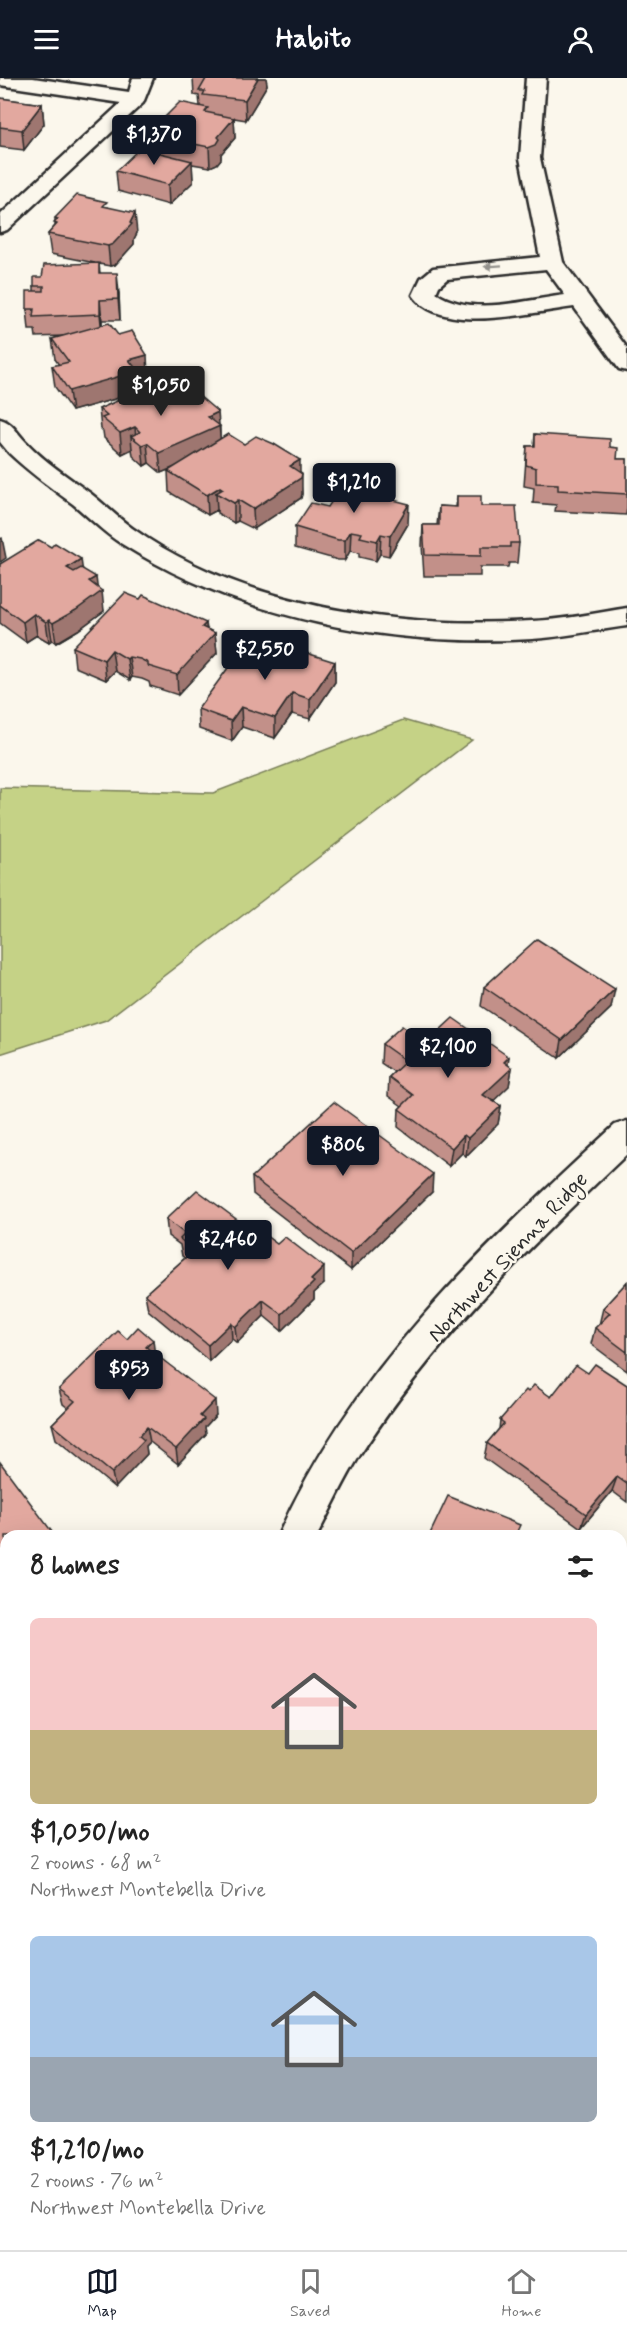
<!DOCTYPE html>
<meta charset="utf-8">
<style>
body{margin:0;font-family:Mynerve,sans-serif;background:#f2f2f2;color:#222;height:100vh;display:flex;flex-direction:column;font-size:22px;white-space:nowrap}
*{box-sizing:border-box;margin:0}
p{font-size:20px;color:#767676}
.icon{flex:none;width:33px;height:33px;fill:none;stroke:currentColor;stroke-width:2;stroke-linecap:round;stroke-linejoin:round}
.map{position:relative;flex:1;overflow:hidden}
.panel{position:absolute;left:0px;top:1452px;width:627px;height:720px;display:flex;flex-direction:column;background:#fff;border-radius:18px 18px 0 0;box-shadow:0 6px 24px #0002}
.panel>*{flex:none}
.price{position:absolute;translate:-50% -51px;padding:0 14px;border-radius:6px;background:#111827;color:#fff;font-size:20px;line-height:39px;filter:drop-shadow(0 2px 3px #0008)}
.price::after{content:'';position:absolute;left:50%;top:36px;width:18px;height:14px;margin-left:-9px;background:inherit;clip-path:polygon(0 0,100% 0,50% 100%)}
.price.current{background:#222;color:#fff}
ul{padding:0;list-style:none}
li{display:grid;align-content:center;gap:12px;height:318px;padding:0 30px}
li span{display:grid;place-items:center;height:186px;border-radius:9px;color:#555}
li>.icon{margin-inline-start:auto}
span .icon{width:108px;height:108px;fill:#fffc;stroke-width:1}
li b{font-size:26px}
h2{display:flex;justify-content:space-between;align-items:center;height:72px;padding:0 30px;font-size:26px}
header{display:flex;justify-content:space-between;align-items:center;height:78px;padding:0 30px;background:#111827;color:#fff;font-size:27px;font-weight:700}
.tabs{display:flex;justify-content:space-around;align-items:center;height:84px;border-top:2px solid #e0e0e0;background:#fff;font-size:16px;color:#767676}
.tabs a{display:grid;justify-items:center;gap:3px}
.tabs .current{color:#111827}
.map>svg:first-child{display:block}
.green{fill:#c5d286;stroke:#787e58;stroke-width:1.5}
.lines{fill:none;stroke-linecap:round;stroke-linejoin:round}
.minor-casing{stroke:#2b2b2b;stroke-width:5}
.minor{fill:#fbf7ec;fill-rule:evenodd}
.wall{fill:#c29089;stroke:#2b2b2b;stroke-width:1.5}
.shaded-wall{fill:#9e766f;stroke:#2b2b2b;stroke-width:1.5}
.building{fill:#e2a89f;stroke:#2b2b2b;stroke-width:1.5}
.oneway{fill:#93918c}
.labels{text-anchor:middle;stroke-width:5;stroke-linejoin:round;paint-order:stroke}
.street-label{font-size:22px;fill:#2b2b2b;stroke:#fbf7ec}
</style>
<header><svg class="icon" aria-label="menu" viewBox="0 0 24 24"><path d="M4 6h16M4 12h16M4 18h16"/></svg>Habito<svg class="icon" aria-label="person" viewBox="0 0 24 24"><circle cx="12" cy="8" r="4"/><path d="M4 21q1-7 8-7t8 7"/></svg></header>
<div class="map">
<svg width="627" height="2172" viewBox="0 0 627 2172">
<rect width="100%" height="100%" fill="#fbf7ec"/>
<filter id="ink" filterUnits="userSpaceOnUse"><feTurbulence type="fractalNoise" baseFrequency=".0167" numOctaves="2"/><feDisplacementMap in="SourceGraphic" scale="12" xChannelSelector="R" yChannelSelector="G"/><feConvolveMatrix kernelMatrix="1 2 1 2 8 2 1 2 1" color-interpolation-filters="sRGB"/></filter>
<g filter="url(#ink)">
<path class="green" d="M 403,642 L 472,662 L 106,942 L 0,976 L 0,710 L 213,715 Z"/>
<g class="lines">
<defs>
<g id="minor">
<path d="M 0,0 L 33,0 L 129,14 L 133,0 L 153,0 L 143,25 L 7,152 L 0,154 L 0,137 L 121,25 L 0,7 Z"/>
<path d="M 526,0 L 546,0 L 540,80 L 563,184 L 627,270 L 627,293 L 619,291 L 574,229 C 532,234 441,258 413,217 L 421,200 L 433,190 L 540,179 L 520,80 ZM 546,191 L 565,217 C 525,222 471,239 436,215 L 439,208 L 447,201 Z"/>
<path d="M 0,341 C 12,344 17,355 26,364 C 45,384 68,399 90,415 C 104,426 117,439 132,450 C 242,529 401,551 532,543 C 564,542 596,535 627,530 L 627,548 C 596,552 564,559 532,561 C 391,569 243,542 122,466 C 104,455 89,439 73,426 C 51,410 29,394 9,375 L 0,364 Z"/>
<path d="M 627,1043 L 627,1076 C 530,1168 432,1265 360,1377 C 344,1403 331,1431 317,1458 L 278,1458 C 350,1294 486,1166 615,1047 Z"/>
<path d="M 6,1707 L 6,1767 L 0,1764 L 0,1710 Z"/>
<path d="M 238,2166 L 284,2166 L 286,2172 L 240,2172 Z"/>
</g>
</defs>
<use href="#minor" class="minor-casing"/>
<use href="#minor" class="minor"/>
</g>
<g class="wall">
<path d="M 193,0 L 266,0 L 267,7 L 246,42 L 234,40 L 235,60 L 221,76 L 221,81 L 217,86 L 210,89 L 192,86 L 193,104 L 169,127 L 118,113 L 116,93 L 157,75 L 156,55 L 160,51 L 160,44 L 200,28 L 199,18 L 194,17 Z"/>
<path d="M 0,20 L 42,26 L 44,46 L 24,72 L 0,69 Z"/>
<path d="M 108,129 L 137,155 L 134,161 L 134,166 L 115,187 L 110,188 L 99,186 L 100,195 L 119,215 L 120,242 L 102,242 L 102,247 L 148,297 L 139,300 L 140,313 L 172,316 L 220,348 L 220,361 L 244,366 L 300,395 L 302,416 L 301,420 L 254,451 L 238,443 L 234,445 L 217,435 L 217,432 L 208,437 L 169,414 L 168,393 L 173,390 L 161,395 L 149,385 L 144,388 L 133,378 L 132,371 L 122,376 L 104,360 L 103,353 L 101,351 L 99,331 L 133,316 L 72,333 L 55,309 L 52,288 L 59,287 L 55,281 L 52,261 L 63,258 L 36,259 L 35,252 L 29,252 L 27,231 L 34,213 L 34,208 L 42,199 L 95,185 L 51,176 L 48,156 L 55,148 L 55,140 Z"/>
<path d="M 535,356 L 610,369 L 617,381 L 627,381 L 627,429 L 626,437 L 555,433 L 556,427 L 533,425 L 534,410 L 524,408 L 527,368 L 534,368 Z"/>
<path d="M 457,418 L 481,428 L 519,465 L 517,485 L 509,485 L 508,489 L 480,489 L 480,498 L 424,498 L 422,467 L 423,447 L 437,447 L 439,428 L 456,429 Z"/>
<path d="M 382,419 L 408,446 L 389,478 L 380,476 L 376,483 L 359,479 L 359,475 L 350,473 L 345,482 L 338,482 L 295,470 L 295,449 L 328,429 Z"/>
<path d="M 0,486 L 82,490 L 97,509 L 104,533 L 78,552 L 56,565 L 52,562 L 49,564 L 37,557 L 26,564 L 0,545 Z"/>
<path d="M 206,545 L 207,551 L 215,555 L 217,575 L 178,617 L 150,608 L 149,604 L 142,601 L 132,599 L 130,602 L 115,593 L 106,602 L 75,589 L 73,569 Z"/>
<path d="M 275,576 L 335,584 L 335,604 L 310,641 L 292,636 L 275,660 L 242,649 L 232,663 L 199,651 L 198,631 Z"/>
<path d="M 484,909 L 611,930 L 559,980 L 481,928 Z"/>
<path d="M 426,965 L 508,987 L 512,990 L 509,1008 L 493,1023 L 501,1028 L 498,1046 L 466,1078 L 462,1075 L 449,1088 L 398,1049 L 399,1031 L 402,1028 L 388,1018 L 389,999 L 394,994 L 381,985 L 382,966 Z"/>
<path d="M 252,1099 L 432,1114 L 351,1192 L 253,1116 Z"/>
<path d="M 166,1141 L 324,1206 L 314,1215 L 314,1221 L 282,1253 L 264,1238 L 237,1265 L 232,1261 L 209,1283 L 148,1232 L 145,1216 L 185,1180 L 182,1178 L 180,1167 L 168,1158 Z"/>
<path d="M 627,1204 L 627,1293 L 591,1266 L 595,1250 L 599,1247 L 603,1230 Z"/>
<path d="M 127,1261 L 155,1277 L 216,1337 L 205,1349 L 206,1356 L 178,1386 L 150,1364 L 146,1368 L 147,1376 L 115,1410 L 56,1361 L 52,1346 L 68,1330 L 63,1326 L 59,1311 Z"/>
<path d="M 588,1295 L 627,1307 L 627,1424 L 612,1413 L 581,1450 L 484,1380 L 487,1365 L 499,1351 L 500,1342 L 528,1314 L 551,1319 Z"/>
</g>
<g class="shaded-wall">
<path d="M 258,0 L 266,0 L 267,7 L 246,42 L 245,22 Z"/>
<path d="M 42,26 L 44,46 L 24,72 L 22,52 Z"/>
<path d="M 234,40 L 235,60 L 221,76 L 221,81 L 217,86 L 210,89 L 209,69 Z"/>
<path d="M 192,83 L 193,104 L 169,127 L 168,107 Z"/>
<path d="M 135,135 L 137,155 L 134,161 L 134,166 L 115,187 L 110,188 L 108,168 L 130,145 Z"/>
<path d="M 117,195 L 119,215 L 120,242 L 118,221 Z"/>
<path d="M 100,222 L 102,242 L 102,256 L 100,236 Z"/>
<path d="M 147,277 L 148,297 L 139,300 L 140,314 L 72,333 L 69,313 L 129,282 Z"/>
<path d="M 218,334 L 221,369 L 161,395 L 159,375 L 208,339 Z"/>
<path d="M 135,349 L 136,362 L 131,358 L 132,371 L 122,376 L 120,355 Z"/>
<path d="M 147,365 L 149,385 L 144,388 L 142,367 Z"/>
<path d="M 300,382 L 300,400 L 302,396 L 302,416 L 301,420 L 254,451 L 253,431 L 290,388 Z"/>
<path d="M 220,409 L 220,417 L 216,415 L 217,432 L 208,437 L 207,417 Z"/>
<path d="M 383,410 L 382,430 L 378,418 Z"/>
<path d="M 238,422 L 238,443 L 234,445 L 234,425 Z"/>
<path d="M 409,426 L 408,446 L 389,478 L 390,458 Z"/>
<path d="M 351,453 L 350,473 L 345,482 L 345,462 Z"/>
<path d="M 381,456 L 380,476 L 376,483 L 377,463 Z"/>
<path d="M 2,460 L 6,480 L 0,484 L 0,461 Z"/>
<path d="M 81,481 L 84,502 L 67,490 Z"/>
<path d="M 96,499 L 98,515 L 102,513 L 104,533 L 78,552 L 56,565 L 53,545 L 89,503 Z"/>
<path d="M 34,536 L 37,557 L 26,564 L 23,544 Z"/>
<path d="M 49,542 L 52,562 L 49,564 L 46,544 Z"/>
<path d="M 206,545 L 207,563 L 215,555 L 217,575 L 178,617 L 177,597 L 202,549 Z"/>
<path d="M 112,572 L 115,593 L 106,602 L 104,582 Z"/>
<path d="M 129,579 L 132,599 L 130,602 L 127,581 Z"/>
<path d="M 335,584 L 335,604 L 310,641 L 310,621 Z"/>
<path d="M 292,615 L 292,636 L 275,660 L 275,640 Z"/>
<path d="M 241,629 L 242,649 L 232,663 L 231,643 Z"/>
<path d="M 615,911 L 611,930 L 559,980 L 562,962 Z"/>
<path d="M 509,979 L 507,994 L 512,990 L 509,1008 L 481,1035 L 483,1017 L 504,984 Z"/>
<path d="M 501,1028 L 498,1046 L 466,1078 L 468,1060 Z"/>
<path d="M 464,1057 L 462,1075 L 449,1088 L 452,1070 Z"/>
<path d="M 433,1096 L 432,1114 L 351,1192 L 351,1175 Z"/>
<path d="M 324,1189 L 324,1206 L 314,1215 L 314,1221 L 282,1253 L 282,1236 L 311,1202 Z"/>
<path d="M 263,1222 L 264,1238 L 237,1265 L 235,1249 Z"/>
<path d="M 231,1245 L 232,1261 L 209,1283 L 208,1267 Z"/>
<path d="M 153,1262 L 155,1278 L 146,1269 Z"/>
<path d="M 215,1322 L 216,1337 L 205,1349 L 206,1356 L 178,1386 L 176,1371 L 200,1338 Z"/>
<path d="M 147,1349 L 150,1364 L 146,1368 L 147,1376 L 115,1410 L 112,1395 L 139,1358 Z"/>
<path d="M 617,1399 L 612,1413 L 581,1450 L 586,1436 Z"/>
<path d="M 6,1539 L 6,1556 L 0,1560 L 0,1544 Z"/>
<path d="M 0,1946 L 6,1958 L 6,1962 L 0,1966 Z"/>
<path d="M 0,2090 L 6,2103 L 6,2105 L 0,2109 Z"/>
<path d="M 69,2166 L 73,2166 L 76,2172 L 72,2172 Z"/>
</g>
<g class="building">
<path d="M 203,0 L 258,0 L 245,22 L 203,17 L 205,13 L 199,13 L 206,1 Z"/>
<path d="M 0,20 L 42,26 L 22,52 L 0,49 Z"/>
<path d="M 180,24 L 208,30 L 205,34 L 234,40 L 218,59 L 220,61 L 217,66 L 209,69 L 159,59 L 162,56 L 156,55 L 167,45 L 160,44 Z"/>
<path d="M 140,70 L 192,83 L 168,107 L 116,93 Z"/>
<path d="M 77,117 L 107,124 L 103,128 L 135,135 L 130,145 L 132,146 L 113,166 L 108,168 L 48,156 L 57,146 L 54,145 L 58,141 L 55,140 Z"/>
<path d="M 99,185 L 99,195 L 117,195 L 118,221 L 100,222 L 100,236 L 33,239 L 34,231 L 27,231 L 27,213 L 44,213 L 44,208 L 34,208 L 34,199 L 42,199 L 44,187 Z"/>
<path d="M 109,245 L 118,257 L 132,253 L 147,277 L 129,282 L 138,293 L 69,313 L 52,288 L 69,284 L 52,261 Z"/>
<path d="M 158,305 L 172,316 L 184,311 L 195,320 L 199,318 L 218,334 L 208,339 L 220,348 L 159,375 L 147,365 L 142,367 L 131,358 L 140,354 L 135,349 L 120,355 L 102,340 L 107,338 L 99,331 Z"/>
<path d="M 228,356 L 244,366 L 256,358 L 274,366 L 300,382 L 290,388 L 302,396 L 301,400 L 253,431 L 238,422 L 234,425 L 216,415 L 223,411 L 220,409 L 207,417 L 168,393 Z"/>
<path d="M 535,356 L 610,361 L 610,369 L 618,370 L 617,381 L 627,381 L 627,416 L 558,412 L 558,406 L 536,405 L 536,390 L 526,387 L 527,368 L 535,368 Z"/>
<path d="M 358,404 L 383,410 L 378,418 L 409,426 L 390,458 L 381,456 L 377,463 L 360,459 L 362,455 L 351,453 L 345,462 L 338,462 L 295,449 L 311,425 L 328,429 L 341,409 L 353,412 Z"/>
<path d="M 457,418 L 481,418 L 481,428 L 516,428 L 519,465 L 510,465 L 510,469 L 481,469 L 481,478 L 425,477 L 423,447 L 439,447 L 439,428 L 457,429 Z"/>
<path d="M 39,462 L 51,469 L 55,465 L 81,481 L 67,490 L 74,494 L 81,490 L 96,499 L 89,503 L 102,513 L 76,532 L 53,545 L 49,542 L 46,544 L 34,536 L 23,544 L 0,527 L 0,486 Z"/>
<path d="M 125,515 L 140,521 L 143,517 L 206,545 L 202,549 L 215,555 L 177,597 L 148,588 L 148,585 L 140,581 L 129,579 L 127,581 L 112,572 L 104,582 L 73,569 Z"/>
<path d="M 247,564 L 275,576 L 281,567 L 335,584 L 310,621 L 292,615 L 275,640 L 241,629 L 231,643 L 198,631 Z"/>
<path d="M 537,861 L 615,911 L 562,962 L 484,909 Z"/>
<path d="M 453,940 L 509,979 L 504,984 L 512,990 L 483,1017 L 501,1028 L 468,1060 L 464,1057 L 452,1070 L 399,1031 L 413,1017 L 389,999 L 406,983 L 382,966 L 402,948 L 426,965 Z"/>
<path d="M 334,1024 L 433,1096 L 351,1175 L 252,1099 Z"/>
<path d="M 197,1112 L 243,1146 L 246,1143 L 277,1166 L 285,1159 L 324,1189 L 311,1202 L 314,1204 L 282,1236 L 263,1222 L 235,1249 L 231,1245 L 208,1267 L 145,1216 L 194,1172 L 180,1161 L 185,1156 L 166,1141 Z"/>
<path d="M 627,1204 L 627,1274 L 595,1250 L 610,1235 L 603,1230 Z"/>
<path d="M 138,1249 L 153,1262 L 146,1269 L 215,1322 L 200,1338 L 204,1341 L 176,1371 L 147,1349 L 139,1358 L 144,1362 L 112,1395 L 52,1346 L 75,1323 L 59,1311 L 118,1253 L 127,1261 Z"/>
<path d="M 595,1286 L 627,1307 L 627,1406 L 617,1399 L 586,1436 L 487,1365 L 504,1345 L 500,1342 L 526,1312 L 528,1314 L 534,1307 L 551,1319 L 576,1287 L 588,1295 Z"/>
<path d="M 0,1384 L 55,1458 L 6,1458 L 6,1539 L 0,1544 Z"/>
<path d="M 448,1418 L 520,1447 L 515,1458 L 429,1458 Z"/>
<path d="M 11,2166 L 69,2166 L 72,2172 L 2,2172 Z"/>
<path d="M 484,2166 L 609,2166 L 613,2172 L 476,2172 Z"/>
</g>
<defs><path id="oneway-solid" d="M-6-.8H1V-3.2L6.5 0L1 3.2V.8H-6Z" transform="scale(1.5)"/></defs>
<use class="oneway" href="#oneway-solid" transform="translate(493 188) rotate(176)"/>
</g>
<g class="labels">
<g class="street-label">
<text transform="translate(507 1178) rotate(-47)" y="8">Northwest Sienna Ridge</text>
</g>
</g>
</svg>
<b class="price" style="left:154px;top:88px">$1,370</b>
<b class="price current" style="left:161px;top:339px">$1,050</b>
<b class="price" style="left:354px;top:436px">$1,210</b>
<b class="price" style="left:265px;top:603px">$2,550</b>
<b class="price" style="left:448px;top:1001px">$2,100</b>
<b class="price" style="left:343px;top:1099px">$806</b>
<b class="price" style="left:228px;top:1193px">$2,460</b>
<b class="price" style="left:129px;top:1323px">$953</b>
<section class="panel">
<h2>8 homes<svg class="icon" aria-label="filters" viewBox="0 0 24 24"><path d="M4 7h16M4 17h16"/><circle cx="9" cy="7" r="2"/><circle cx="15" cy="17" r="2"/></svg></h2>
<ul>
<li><span style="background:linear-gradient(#f6c9c9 60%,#c2b280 0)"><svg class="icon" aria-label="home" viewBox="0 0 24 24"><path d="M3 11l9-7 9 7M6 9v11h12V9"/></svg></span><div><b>$1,050/mo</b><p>2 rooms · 68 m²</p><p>Northwest Montebella Drive</p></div></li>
<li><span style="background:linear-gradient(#a9c7e8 65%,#9aa5b1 0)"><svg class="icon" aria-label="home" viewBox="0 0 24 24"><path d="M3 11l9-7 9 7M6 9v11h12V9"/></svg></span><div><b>$1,210/mo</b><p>2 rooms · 76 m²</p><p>Northwest Montebella Drive</p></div></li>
</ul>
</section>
</div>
<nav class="tabs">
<a class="current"><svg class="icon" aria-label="map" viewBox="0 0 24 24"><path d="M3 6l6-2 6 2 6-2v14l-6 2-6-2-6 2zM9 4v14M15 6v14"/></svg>Map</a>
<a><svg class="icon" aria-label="saved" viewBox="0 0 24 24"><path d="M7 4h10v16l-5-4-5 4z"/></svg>Saved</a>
<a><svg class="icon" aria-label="home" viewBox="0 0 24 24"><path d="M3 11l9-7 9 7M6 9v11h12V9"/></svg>Home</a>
</nav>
